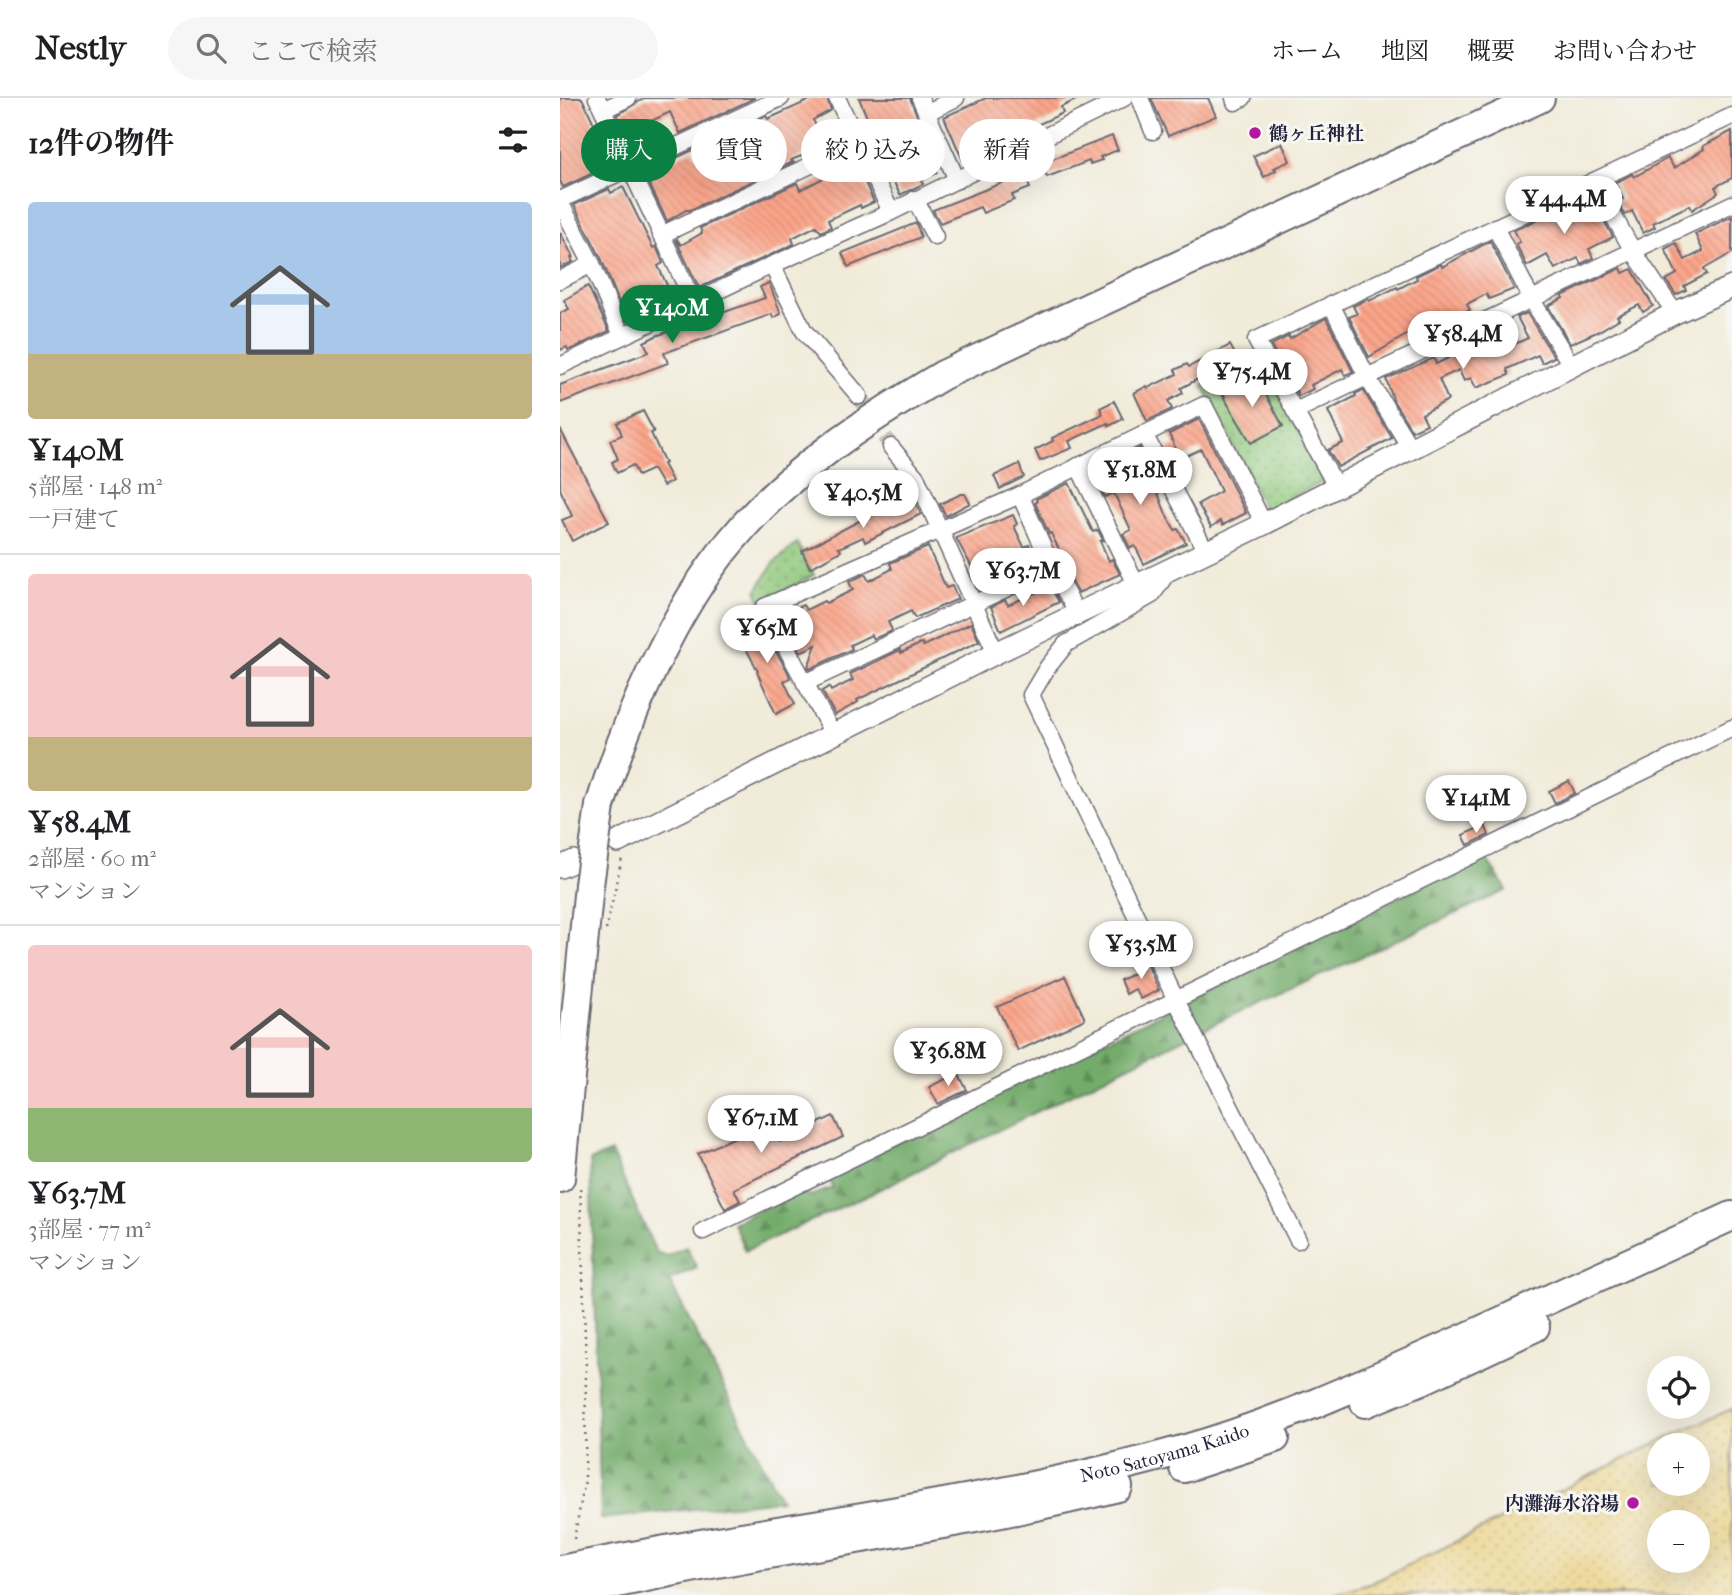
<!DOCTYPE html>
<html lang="ja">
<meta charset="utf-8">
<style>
body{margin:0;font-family:"IM FELL French Canon","Noto Serif JP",serif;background:#f6f6f6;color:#202124;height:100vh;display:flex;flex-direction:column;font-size:26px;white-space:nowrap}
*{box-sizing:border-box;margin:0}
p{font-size:23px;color:#757577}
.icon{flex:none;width:38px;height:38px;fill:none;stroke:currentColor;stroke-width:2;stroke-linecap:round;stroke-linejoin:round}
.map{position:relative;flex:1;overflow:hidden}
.side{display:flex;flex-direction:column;background:#fff;width:560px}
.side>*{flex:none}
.guide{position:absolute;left:21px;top:21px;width:665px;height:63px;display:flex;gap:14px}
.controls{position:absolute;left:1087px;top:1258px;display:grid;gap:14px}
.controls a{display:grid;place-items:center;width:63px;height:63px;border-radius:50%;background:#fff;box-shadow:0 7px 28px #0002;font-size:35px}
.price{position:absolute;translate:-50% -60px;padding:0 16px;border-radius:24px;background:#fff;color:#222;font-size:23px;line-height:46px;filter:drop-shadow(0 2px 4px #0008)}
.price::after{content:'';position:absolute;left:50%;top:42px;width:21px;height:16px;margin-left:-10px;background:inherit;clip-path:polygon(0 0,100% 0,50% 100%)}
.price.on{background:#0b8043;color:#fff}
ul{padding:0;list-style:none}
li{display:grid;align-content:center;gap:14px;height:371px;padding:0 28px}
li+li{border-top:2px solid #e0e0e0}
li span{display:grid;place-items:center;height:217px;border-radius:7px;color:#555}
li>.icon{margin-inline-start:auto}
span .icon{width:126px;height:126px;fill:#fffc;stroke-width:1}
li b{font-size:30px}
h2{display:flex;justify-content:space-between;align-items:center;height:84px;padding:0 28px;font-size:30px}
.chip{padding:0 24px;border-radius:32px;background:#fff;box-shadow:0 7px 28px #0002;font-size:24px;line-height:63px}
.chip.on{background:#0b8043;color:#fff}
header{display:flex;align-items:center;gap:42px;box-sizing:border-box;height:98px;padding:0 35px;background:#fff;border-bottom:2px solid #e0e0e0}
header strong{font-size:33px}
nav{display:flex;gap:38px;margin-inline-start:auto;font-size:24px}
.search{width:490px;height:63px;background:#f6f6f6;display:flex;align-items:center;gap:18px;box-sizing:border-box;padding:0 24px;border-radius:38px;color:#757577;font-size:26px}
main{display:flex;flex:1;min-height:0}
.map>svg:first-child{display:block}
.forest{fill:url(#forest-firs);stroke:#4a6752;stroke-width:2}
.sand{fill:url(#sand-dots);stroke:#887e6c;stroke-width:2;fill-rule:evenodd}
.park{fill:url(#park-dots);stroke:#58745a;stroke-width:2}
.building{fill:url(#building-back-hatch)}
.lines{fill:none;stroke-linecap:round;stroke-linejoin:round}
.street-tunnel{stroke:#c8c3b9;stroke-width:16;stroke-dasharray:16 8;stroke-linecap:butt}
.street-casing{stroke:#6a6872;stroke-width:19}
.secondary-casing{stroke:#6a6872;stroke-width:24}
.highway-casing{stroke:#6a6872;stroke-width:32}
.path{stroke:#6a6872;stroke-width:2.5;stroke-dasharray:2 5;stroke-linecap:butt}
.street{stroke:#fff;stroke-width:16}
.secondary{stroke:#fff;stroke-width:21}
.highway{stroke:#fff;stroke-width:28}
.highway-bridge-casing{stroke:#6a6872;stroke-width:32;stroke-linecap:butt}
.highway-bridge{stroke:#fff;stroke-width:28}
.poi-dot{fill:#b5179e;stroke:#f6f6f2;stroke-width:2.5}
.labels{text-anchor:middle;stroke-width:6;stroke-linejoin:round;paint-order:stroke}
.poi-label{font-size:19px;font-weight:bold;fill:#22223b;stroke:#f6f6f2;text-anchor:start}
.street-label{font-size:19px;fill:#22223b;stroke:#f6f6f2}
</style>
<header>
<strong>Nestly</strong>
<div class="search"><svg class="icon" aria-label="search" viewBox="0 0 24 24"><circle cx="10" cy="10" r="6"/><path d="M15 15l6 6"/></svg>ここで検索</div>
<nav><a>ホーム</a><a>地図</a><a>概要</a><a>お問い合わせ</a></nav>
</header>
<main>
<section class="side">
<h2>12件の物件<svg class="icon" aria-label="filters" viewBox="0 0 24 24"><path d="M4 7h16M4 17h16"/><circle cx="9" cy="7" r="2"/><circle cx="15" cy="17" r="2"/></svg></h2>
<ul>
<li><span style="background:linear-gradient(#a9c7e8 70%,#c2b280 0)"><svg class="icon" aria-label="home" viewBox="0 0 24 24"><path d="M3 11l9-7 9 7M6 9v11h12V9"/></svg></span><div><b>¥140M</b><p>5部屋 · 148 m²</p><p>一戸建て</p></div></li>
<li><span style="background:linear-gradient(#f6c9c9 75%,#c2b280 0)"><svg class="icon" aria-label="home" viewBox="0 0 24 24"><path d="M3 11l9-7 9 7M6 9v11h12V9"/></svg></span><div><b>¥58.4M</b><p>2部屋 · 60 m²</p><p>マンション</p></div></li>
<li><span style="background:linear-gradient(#f6c9c9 75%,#8fb573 0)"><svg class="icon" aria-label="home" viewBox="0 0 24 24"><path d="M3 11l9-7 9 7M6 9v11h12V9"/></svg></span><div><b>¥63.7M</b><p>3部屋 · 77 m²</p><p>マンション</p></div></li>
</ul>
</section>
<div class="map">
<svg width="1172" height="1497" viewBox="0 0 1172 1497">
<defs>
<pattern id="forest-firs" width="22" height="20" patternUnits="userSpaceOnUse" patternTransform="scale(1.75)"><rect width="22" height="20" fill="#73ac6a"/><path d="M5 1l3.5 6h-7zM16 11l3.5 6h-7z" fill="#5e8c58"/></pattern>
<pattern id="sand-dots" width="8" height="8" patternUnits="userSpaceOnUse" patternTransform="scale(1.75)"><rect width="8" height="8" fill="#eeda9e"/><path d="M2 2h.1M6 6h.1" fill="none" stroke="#ccbb89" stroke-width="1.8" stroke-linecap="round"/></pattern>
<pattern id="park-dots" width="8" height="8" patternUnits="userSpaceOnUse" patternTransform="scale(1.75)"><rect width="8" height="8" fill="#8fc77a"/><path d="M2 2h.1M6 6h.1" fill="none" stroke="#74a165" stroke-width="1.8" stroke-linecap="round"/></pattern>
<pattern id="building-back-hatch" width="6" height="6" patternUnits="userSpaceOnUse" patternTransform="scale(1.75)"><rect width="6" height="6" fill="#fba58a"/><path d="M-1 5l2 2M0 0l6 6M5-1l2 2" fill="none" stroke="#d78e78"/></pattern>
</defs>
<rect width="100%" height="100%" fill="#f6f6f2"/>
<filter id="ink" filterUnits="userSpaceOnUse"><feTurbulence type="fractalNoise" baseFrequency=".0143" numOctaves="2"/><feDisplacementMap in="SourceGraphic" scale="14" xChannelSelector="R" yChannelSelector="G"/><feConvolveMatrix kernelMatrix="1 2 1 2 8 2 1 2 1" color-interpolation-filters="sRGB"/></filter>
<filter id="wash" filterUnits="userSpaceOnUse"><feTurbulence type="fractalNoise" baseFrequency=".00686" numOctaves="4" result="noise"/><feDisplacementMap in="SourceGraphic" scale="28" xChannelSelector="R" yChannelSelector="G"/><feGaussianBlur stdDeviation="1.57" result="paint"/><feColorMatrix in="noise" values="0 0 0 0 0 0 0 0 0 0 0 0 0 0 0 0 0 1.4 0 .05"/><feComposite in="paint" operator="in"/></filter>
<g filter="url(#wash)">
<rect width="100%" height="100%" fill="#f1ebd9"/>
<g class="forest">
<path d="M 924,757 L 947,792 L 643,931 L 312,1095 L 185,1153 L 173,1125 L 243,1090 L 249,1098 L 273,1090 L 268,1078 Z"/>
<path d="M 51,1054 L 96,1154 L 107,1158 L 126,1149 L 137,1170 L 109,1182 L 221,1402 L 41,1421 L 30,1063 Z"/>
</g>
<path class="sand" d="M 1172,1311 L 1172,1497 L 771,1497 L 810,1486 L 1115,1336 ZM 1099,1348 L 1138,1348 L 1138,1386 L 1099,1386 ZM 1099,1424 L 1138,1424 L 1138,1463 L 1099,1463 Z"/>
<g class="park">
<path d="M 701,260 L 765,383 L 705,412 L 643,287 Z"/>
<path d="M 237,445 L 254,477 L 201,504 L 196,493 L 214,465 Z"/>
</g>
<g id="blocks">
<g class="building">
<path d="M 0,0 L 22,0 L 53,66 L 3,89 L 0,83 Z"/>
<path d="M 85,0 L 195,0 L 120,35 L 110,14 L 87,25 L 97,46 L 75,56 L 57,17 Z"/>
<path d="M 247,0 L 267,0 L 271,12 L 253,22 L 264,44 L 260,46 L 261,50 L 231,62 L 233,64 L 130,112 L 126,112 L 107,123 L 84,75 L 133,52 L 136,58 L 161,46 L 159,40 L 206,18 L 208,21 L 248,3 Z"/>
<path d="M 299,0 L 350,0 L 361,27 L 356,29 L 377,75 L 362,82 L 363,86 L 340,97 L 332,80 L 356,68 L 339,36 L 322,44 L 321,42 L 317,44 Z"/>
<path d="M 426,0 L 520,0 L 501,9 L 503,15 L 427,50 L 428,53 L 404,65 L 384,19 Z"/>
<path d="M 591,0 L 648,0 L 656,18 L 608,38 Z"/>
<path d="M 1172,33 L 1172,80 L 1155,89 L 1158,95 L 1132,112 L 1130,107 L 1093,125 L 1095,129 L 1083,135 L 1072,113 L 1065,117 L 1058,105 L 1063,101 L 1055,85 L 1072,76 L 1074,79 L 1108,60 L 1114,70 L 1144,51 L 1143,48 Z"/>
<path d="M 552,38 L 558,52 L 540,59 L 542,62 L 530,66 L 529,63 L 487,79 L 486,76 L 467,83 L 470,90 L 452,97 L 454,102 L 423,115 L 420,109 L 380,125 L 375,116 L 373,112 L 460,78 L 455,66 L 464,62 L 467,71 Z"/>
<path d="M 722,45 L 730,63 L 714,70 L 716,72 L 704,79 L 693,58 Z"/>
<path d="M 293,59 L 314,104 L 301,110 L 300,107 L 268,122 L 271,129 L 261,134 L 256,128 L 232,140 L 234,146 L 139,190 L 116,142 L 117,141 L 121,147 L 142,135 L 140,130 L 237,85 L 240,92 L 277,73 L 275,68 Z"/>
<path d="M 63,89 L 93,150 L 96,148 L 103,165 L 98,168 L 114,202 L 67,224 L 42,162 L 14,107 L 49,91 L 51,95 Z"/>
<path d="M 1031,99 L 1053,139 L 1029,151 L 1033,160 L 1021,166 L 1018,160 L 995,171 L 987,157 L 967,168 L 956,146 L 960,144 L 954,132 L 992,115 L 995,121 L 1024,106 L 1022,103 Z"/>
<path d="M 1172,118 L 1172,155 L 1144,171 L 1147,176 L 1124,188 L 1126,192 L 1116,197 L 1106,182 L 1117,176 L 1105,151 L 1116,145 L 1125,162 L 1143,153 L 1135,136 Z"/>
<path d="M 356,125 L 361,139 L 288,169 L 282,155 Z"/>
<path d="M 0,134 L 13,159 L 11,160 L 13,164 L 0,170 Z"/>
<path d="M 930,143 L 954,191 L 929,201 L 926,196 L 907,206 L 910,212 L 863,236 L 860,229 L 809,259 L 789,219 L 797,216 L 793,208 L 808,201 L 809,203 L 837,189 L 838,191 L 857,181 L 856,178 L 881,166 L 882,169 Z"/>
<path d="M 1061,170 L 1063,175 L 1072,171 L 1093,208 L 1083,214 L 1079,207 L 1057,218 L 1059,221 L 1039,233 L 1010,246 L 988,208 L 1003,200 L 1002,198 Z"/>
<path d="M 209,185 L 221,216 L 213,220 L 212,216 L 104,255 L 108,265 L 0,305 L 0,287 L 89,254 L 84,244 L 96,238 L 205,200 L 200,189 Z"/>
<path d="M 28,188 L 49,233 L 14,250 L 8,252 L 7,249 L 0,252 L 0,215 L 9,211 L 4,202 Z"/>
<path d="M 967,215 L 994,259 L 982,265 L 978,257 L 947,271 L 949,277 L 916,290 L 911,280 L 904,283 L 899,272 L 879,281 L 888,302 L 862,316 L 867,326 L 852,333 L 834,304 L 826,281 L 874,260 L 876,266 L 899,255 L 896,250 L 932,232 L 942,252 L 968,240 L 957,219 Z"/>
<path d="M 766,220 L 793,274 L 785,277 L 782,271 L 751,287 L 753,291 L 739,298 L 711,247 L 729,238 L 730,241 Z"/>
<path d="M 670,247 L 677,260 L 621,290 L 623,295 L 608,303 L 612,311 L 587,323 L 574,295 L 587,288 L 588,290 L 617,276 L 615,272 L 627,266 L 629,269 Z"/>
<path d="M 693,277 L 695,281 L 697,280 L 723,328 L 691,345 L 663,298 L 665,298 L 663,294 Z"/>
<path d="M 803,292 L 832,340 L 778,369 L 768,352 L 783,345 L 768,313 L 796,298 L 795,296 Z"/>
<path d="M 554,303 L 563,321 L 549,328 L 548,325 L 509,343 L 512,350 L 480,363 L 475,352 L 493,343 L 492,340 L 543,316 L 540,310 Z"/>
<path d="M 83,313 L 94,334 L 91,335 L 105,365 L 103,366 L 112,383 L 103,388 L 93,371 L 78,378 L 73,367 L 57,375 L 52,364 L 58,361 L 50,342 L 62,337 L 57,325 Z"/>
<path d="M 639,321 L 686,415 L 663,427 L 661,423 L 651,429 L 638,406 L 661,393 L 641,351 L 611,365 L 605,354 L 615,349 L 609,336 Z"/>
<path d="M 0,331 L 49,424 L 12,443 L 2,422 L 12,418 L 0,391 Z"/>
<path d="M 580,350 L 584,359 L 577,362 L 587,382 L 592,380 L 606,416 L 615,432 L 618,431 L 626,445 L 584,466 L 575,448 L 570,450 L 563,436 L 571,432 L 554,395 L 545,399 L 535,379 L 545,374 L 542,368 Z"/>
<path d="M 459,366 L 464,379 L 440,391 L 434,378 Z"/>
<path d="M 509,385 L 533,434 L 538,432 L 543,442 L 540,443 L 549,463 L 552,461 L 560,476 L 518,495 L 509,478 L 511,477 L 506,466 L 491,435 L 489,436 L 475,405 L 477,404 L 476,401 Z"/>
<path d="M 401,396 L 405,396 L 410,405 L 386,418 L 380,406 Z"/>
<path d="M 351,397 L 361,416 L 305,444 L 303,439 L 279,450 L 281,453 L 250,470 L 242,453 L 303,421 L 302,419 L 312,414 L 313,417 Z"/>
<path d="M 453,417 L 457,426 L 454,428 L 464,449 L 469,447 L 474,457 L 434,478 L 436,484 L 423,490 L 396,440 Z"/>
<path d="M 368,449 L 386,490 L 392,488 L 398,501 L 355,520 L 351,513 L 328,524 L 332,532 L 330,534 L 313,541 L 311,537 L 290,547 L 292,551 L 250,571 L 248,569 L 256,547 L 240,554 L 222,517 L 243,507 L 246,512 L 264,503 L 266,505 L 293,492 L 289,484 L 305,476 L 309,483 L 332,471 L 330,465 Z"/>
<path d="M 490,488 L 499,504 L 441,533 L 431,509 L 445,502 L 448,507 Z"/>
<path d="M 196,521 L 227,572 L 230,580 L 224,583 L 235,606 L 216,616 L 197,574 L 198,573 L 176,532 Z"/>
<path d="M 411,525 L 419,543 L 297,602 L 298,604 L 275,617 L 262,593 L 269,589 L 271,593 L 293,582 L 290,576 L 340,552 L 341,555 L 362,545 L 363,548 Z"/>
<path d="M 1009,683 L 1015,695 L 995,705 L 989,693 Z"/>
<path d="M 925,727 L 929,737 L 908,747 L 903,737 Z"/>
<path d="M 583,857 L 599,892 L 581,901 L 575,891 L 566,896 L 560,882 L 582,872 L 576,860 Z"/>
<path d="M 505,878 L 525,921 L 458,953 L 437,909 Z"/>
<path d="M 398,975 L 407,992 L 378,1006 L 369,989 Z"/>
<path d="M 273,1018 L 283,1039 L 174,1091 L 180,1103 L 165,1111 L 138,1056 L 210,1023 L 220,1044 Z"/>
</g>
</g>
</g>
<g filter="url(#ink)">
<use href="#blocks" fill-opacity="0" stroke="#6a6872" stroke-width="2"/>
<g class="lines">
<path class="street-tunnel" d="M 299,298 L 331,349"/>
<defs>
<g id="street">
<path d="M 37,0 L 134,205"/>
<path d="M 277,0 L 331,114"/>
<path d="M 360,0 L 397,82"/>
<path d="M 580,0 L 593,33"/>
<path d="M 674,0 L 675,4 L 683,0"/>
<path d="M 43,12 L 68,0"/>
<path d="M 366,15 L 396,0"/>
<path d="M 1034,83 L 1073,153 L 1115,215"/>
<path d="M 355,101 L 375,139"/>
<path d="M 0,102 L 221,0"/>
<path d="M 0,104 L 32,166 L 62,238"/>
<path d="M 935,129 L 971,200 L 1012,269"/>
<path d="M 101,137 L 298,45"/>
<path d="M 212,167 L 244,233 L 299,298"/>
<path d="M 0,182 L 32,166"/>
<path d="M 771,206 L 807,279 L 851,351"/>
<path d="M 0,268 L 212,167 L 329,115 L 564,0"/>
<path d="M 735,313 L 1172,106"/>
<path d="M 584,336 L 646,453"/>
<path d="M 331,349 L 356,379 L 436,555"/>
<path d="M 518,368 L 577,488"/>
<path d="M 777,390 L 696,242 L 1172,18"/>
<path d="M 460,397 L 492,469 L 518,517"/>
<path d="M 609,472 L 592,497 L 506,546 L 487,570 L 471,597 L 616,902 L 738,1142"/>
<path d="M 245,585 L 492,469"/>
<path d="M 273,636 L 204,509 L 460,397 L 644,307 L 704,426"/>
<path d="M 143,1133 L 1172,630"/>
</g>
<g id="secondary">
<path d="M 58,744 L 436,555 L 704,426 L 1115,215 L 1172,189"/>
<path d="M 0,769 L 14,763"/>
</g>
<g id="highway">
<path d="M 40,708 C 66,622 113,512 171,443 C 229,372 305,323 383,277 L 980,0"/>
<path d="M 0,1080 L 29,787"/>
<path d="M 805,1305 L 862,1282 L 975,1229"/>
<path d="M 624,1370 L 715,1340"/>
<path id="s1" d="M 0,1472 C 208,1429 420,1409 626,1351 C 723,1323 815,1280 907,1239 C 995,1198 1084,1158 1172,1118"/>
<path d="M 1,1497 C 48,1487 94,1477 141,1468 C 280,1442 420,1424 558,1389"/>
</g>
</defs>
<use href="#street" class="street-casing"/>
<use href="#secondary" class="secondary-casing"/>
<use href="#highway" class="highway-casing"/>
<g class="path">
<path d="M 46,832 L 62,760"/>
<path d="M 14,1441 L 25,1382 L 26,1269 L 20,1086"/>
</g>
<use href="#street" class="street"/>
<use href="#secondary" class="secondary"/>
<use href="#highway" class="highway"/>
<defs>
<path id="highway-bridge" d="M 29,787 L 40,708"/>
</defs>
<use href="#highway-bridge" class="highway-bridge-casing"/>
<use href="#highway-bridge" class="highway-bridge"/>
</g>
</g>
<g class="poi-dot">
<circle cx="695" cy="35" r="7"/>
<circle cx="1073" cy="1405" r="7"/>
</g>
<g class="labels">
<g class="poi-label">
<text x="709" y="42">鶴ヶ丘神社</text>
<text x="1059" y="1412" text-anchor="end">内灘海水浴場</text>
</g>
<g class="street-label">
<text dy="7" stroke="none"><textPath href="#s1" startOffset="616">Noto Satoyama Kaido</textPath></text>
</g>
</g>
</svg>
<div class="controls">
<a><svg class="icon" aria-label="locate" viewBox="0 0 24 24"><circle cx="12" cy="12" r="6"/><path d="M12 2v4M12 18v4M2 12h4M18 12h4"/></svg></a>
<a>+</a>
<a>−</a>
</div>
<b class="price" style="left:1004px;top:138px">¥44.4M</b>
<b class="price on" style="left:112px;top:247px">¥140M</b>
<b class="price" style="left:903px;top:273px">¥58.4M</b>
<b class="price" style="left:692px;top:311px">¥75.4M</b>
<b class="price" style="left:580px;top:409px">¥51.8M</b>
<b class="price" style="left:303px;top:432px">¥40.5M</b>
<b class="price" style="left:463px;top:510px">¥63.7M</b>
<b class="price" style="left:207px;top:567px">¥65M</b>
<b class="price" style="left:916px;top:737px">¥141M</b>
<b class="price" style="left:581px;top:883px">¥53.5M</b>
<b class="price" style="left:388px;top:990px">¥36.8M</b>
<b class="price" style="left:201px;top:1057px">¥67.1M</b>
<div class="guide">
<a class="chip on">購入</a>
<a class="chip">賃貸</a>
<a class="chip">絞り込み</a>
<a class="chip">新着</a>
</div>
</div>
</main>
